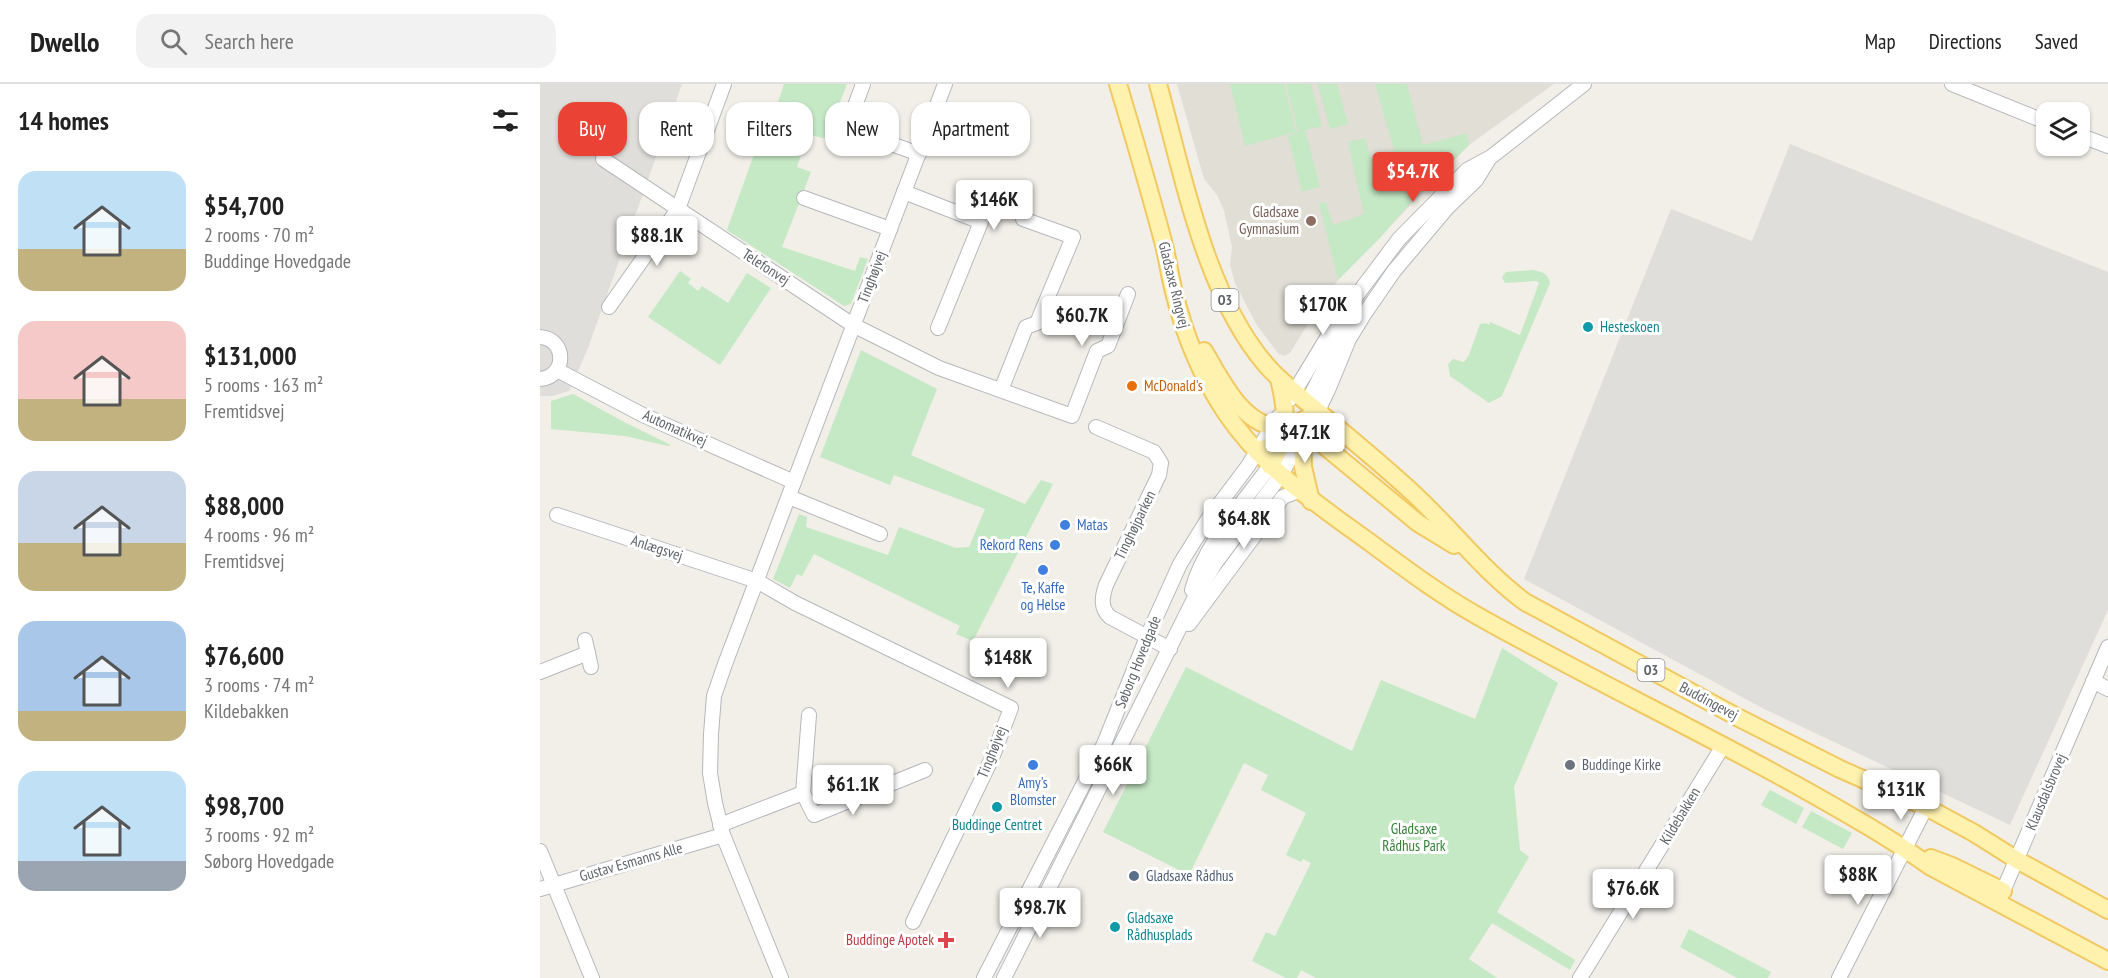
<!DOCTYPE html>
<meta charset="utf-8">
<style>
body{margin:0;font-family:"PT Sans Narrow",sans-serif;background:#f2f2f2;color:#222;height:100vh;display:flex;flex-direction:column;font-size:22px;white-space:nowrap}
*{box-sizing:border-box;margin:0}
p{font-size:20px;color:#767676}
.icon{flex:none;width:33px;height:33px;fill:none;stroke:currentColor;stroke-width:2;stroke-linecap:round;stroke-linejoin:round}
.map{position:relative;flex:1;overflow:hidden}
.details{display:flex;flex-direction:column;background:#fff;width:540px}
.details>*{flex:none}
.guide{position:absolute;left:18px;top:18px;width:570px;height:54px;display:flex;gap:12px}
.buttons{position:absolute;left:1496px;top:18px;display:grid;gap:12px}
.buttons a{display:grid;place-items:center;width:54px;height:54px;border-radius:12px;background:#fff;box-shadow:0 2px 4px #0004;font-size:30px}
.price{position:absolute;translate:-50% -51px;padding:0 14px;border-radius:6px;background:#fff;color:#222;font-size:20px;line-height:39px;filter:drop-shadow(0 2px 3px #0008)}
.price::after{content:'';position:absolute;left:50%;top:36px;width:18px;height:14px;margin-left:-9px;background:inherit;clip-path:polygon(0 0,100% 0,50% 100%)}
.price.current{background:#ea4335;color:#fff}
ul{padding:0;list-style:none}
li{display:flex;align-items:center;gap:18px;height:150px;padding:0 18px}
li span{display:grid;place-items:center;flex:none;width:168px;height:120px;border-radius:18px;color:#555}
li>.icon{margin-inline-start:auto}
span .icon{width:72px;height:72px;fill:#fffc;stroke-width:1}
li b{font-size:26px}
h2{display:flex;justify-content:space-between;align-items:center;height:72px;padding:0 18px;font-size:26px}
.pill{padding:0 21px;border-radius:18px;background:#fff;box-shadow:0 2px 4px #0004;font-size:21px;line-height:54px}
.pill.current{background:#ea4335;color:#fff}
header{display:flex;align-items:center;gap:36px;box-sizing:border-box;height:84px;padding:0 30px;background:#fff;border-bottom:2px solid #e0e0e0}
header strong{font-size:28px}
nav{display:flex;gap:33px;margin-inline-start:auto;font-size:21px}
.search{width:420px;height:54px;background:#f2f2f2;display:flex;align-items:center;gap:15px;box-sizing:border-box;padding:0 21px;border-radius:18px;color:#767676;font-size:22px}
main{display:flex;flex:1;min-height:0}
.map>svg:first-child{display:block}
.industrial{fill:#e0deda}
.education{fill:#e1ded6}
.green{fill:#c5e8c5}
.lines{fill:none;stroke-linecap:round;stroke-linejoin:round}
.minor-casing{stroke:#b5b8bc;stroke-width:16}
.major-casing{stroke:#f2c960;stroke-width:20}
.minor{stroke:#fff;stroke-width:14}
.major{stroke:#fff2af;stroke-width:16}
.education-dot{fill:#8d6e63;stroke:#fff;stroke-width:2}
.culture-dot{fill:#0f9aa8;stroke:#fff;stroke-width:2}
.food-dot{fill:#e8710a;stroke:#fff;stroke-width:2}
.shop-dot{fill:#3f7fe0;stroke:#fff;stroke-width:2}
.worship-dot{fill:#6b7280;stroke:#fff;stroke-width:2}
.service-dot{fill:#5c6f8a;stroke:#fff;stroke-width:2}
.health-dot{fill:#e0444e;stroke:#fff;stroke-width:2}
.labels{text-anchor:middle;stroke-width:6;stroke-linejoin:round;paint-order:stroke}
.shield{fill:#fff;stroke:#8f9295;stroke-width:1.5}
.shield-label{font-size:14px;font-weight:bold;fill:#5f6368}
.education-label{font-size:15px;fill:#785e54;stroke:#fff;text-anchor:end}
.street-label{font-size:15px;fill:#5f6368;stroke:#fff}
.culture-label{font-size:15px;fill:#0d838f;stroke:#fff;text-anchor:start}
.food-label{font-size:15px;fill:#c56008;stroke:#fff;text-anchor:start}
.shop-label{font-size:15px;fill:#366cbe;stroke:#fff}
.worship-label{font-size:15px;fill:#5b616d;stroke:#fff;text-anchor:start}
.park-label{font-size:15px;fill:#348238;stroke:#fff}
.service-label{font-size:15px;fill:#4e5e75;stroke:#fff;text-anchor:start}
.health-label{font-size:15px;fill:#be3a42;stroke:#fff;text-anchor:end}
</style>
<header>
<strong>Dwello</strong>
<div class="search"><svg class="icon" aria-label="search" viewBox="0 0 24 24"><circle cx="10" cy="10" r="6"/><path d="M15 15l6 6"/></svg>Search here</div>
<nav><a>Map</a><a>Directions</a><a>Saved</a></nav>
</header>
<main>
<section class="details">
<h2>14 homes<svg class="icon" aria-label="filters" viewBox="0 0 24 24"><path d="M4 7h16M4 17h16"/><circle cx="9" cy="7" r="2"/><circle cx="15" cy="17" r="2"/></svg></h2>
<ul>
<li><span style="background:linear-gradient(#bfe0f5 65%,#c2b280 0)"><svg class="icon" aria-label="home" viewBox="0 0 24 24"><path d="M3 11l9-7 9 7M6 9v11h12V9"/></svg></span><div><b>$54,700</b><p>2 rooms · 70 m²</p><p>Buddinge Hovedgade</p></div></li>
<li><span style="background:linear-gradient(#f6c9c9 65%,#c2b280 0)"><svg class="icon" aria-label="home" viewBox="0 0 24 24"><path d="M3 11l9-7 9 7M6 9v11h12V9"/></svg></span><div><b>$131,000</b><p>5 rooms · 163 m²</p><p>Fremtidsvej</p></div></li>
<li><span style="background:linear-gradient(#c9d6e8 60%,#c2b280 0)"><svg class="icon" aria-label="home" viewBox="0 0 24 24"><path d="M3 11l9-7 9 7M6 9v11h12V9"/></svg></span><div><b>$88,000</b><p>4 rooms · 96 m²</p><p>Fremtidsvej</p></div></li>
<li><span style="background:linear-gradient(#a9c7e8 75%,#c2b280 0)"><svg class="icon" aria-label="home" viewBox="0 0 24 24"><path d="M3 11l9-7 9 7M6 9v11h12V9"/></svg></span><div><b>$76,600</b><p>3 rooms · 74 m²</p><p>Kildebakken</p></div></li>
<li><span style="background:linear-gradient(#bfe0f5 75%,#9aa5b1 0)"><svg class="icon" aria-label="home" viewBox="0 0 24 24"><path d="M3 11l9-7 9 7M6 9v11h12V9"/></svg></span><div><b>$98,700</b><p>3 rooms · 92 m²</p><p>Søborg Hovedgade</p></div></li>
</ul>
</section>
<div class="map">
<svg width="1568" height="894" viewBox="0 0 1568 894">
<rect width="100%" height="100%" fill="#f1efe8"/>
<g class="industrial">
<path d="M 0,0 L 142,0 L 48,264 L 29,307 L 12,312 L 0,312 Z"/>
<path d="M 1250,60 L 1568,188 L 1568,526 L 1470,741 L 1224,625 L 984,495 L 1131,125 L 1212,157 Z"/>
</g>
<path class="education" d="M 637,0 L 1014,0 L 929,61 L 798,196 L 779,222 L 750,269 L 745,272 L 739,270 L 734,264 L 716,240 L 695,199 L 690,181 L 692,163 L 684,127 L 677,111 L 664,95 Z"/>
<g class="green">
<path d="M 244,0 L 307,0 L 286,55 L 268,50 L 257,83 L 271,88 L 242,163 L 315,187 L 320,173 L 328,175 L 311,220 L 304,222 L 187,146 L 228,31 L 233,33 Z"/>
<path d="M 690,0 L 744,0 L 756,48 L 705,62 Z"/>
<path d="M 746,0 L 771,0 L 782,42 L 765,46 L 780,103 L 762,108 L 748,52 L 758,48 Z"/>
<path d="M 778,0 L 797,0 L 808,40 L 790,45 Z"/>
<path d="M 835,0 L 867,0 L 883,61 L 927,49 L 929,61 L 876,112 L 841,153 L 798,196 L 779,119 L 786,118 L 793,141 L 824,130 L 808,58 L 825,54 L 831,74 L 854,66 Z"/>
<path d="M 993,186 C 1002,188 1008,189 1010,199 L 962,312 L 949,319 L 910,292 L 908,280 L 913,275 L 924,278 L 929,271 L 940,240 L 946,239 L 949,241 L 950,238 L 980,251 L 999,199 L 997,197 L 965,199 L 962,193 L 966,188 Z"/>
<path d="M 140,187 L 151,195 L 148,199 L 158,207 L 162,202 L 188,219 L 207,189 L 231,204 L 180,281 L 108,233 Z"/>
<path d="M 321,266 L 397,305 L 371,371 L 485,420 L 501,396 L 513,400 L 433,557 L 416,550 L 420,542 L 274,470 L 262,492 L 257,490 L 250,504 L 233,495 L 259,430 L 267,433 L 266,443 L 348,471 L 359,443 L 416,464 L 429,463 L 445,425 L 354,391 L 350,401 L 280,373 Z"/>
<path d="M 33,310 L 84,338 L 131,361 L 128,362 L 85,352 L 11,345 L 11,317 Z"/>
<path d="M 962,564 L 1018,599 L 974,703 L 980,766 L 989,773 L 957,828 L 1035,876 L 1030,886 L 952,839 L 929,875 L 957,894 L 776,894 L 761,886 L 757,894 L 746,894 L 712,877 L 726,848 L 735,852 L 771,779 L 763,775 L 761,778 L 746,771 L 766,729 L 721,706 L 728,691 L 704,679 L 649,791 L 563,748 L 646,583 L 812,667 L 841,596 L 935,635 Z"/>
<path d="M 1230,706 L 1264,724 L 1256,740 L 1221,721 Z"/>
<path d="M 1271,727 L 1312,749 L 1303,765 L 1262,743 Z"/>
<path d="M 1149,845 L 1231,888 L 1228,894 L 1197,894 L 1140,863 Z"/>
</g>
<g class="lines">
<defs>
<g id="minor">
<path d="M 323,0 L 307,44 L 379,70"/>
<path d="M 1412,0 L 1506,38"/>
<path d="M 1539,51 L 1568,62"/>
<path d="M 63,75 L 313,241 L 399,284 L 532,332 L 557,267 L 568,262 L 588,210"/>
<path d="M 364,108 L 441,138 L 398,244"/>
<path d="M 264,114 L 350,145"/>
<path d="M 69,223 L 138,125 L 184,0"/>
<path d="M 0,253 C 27,255 27,293 0,295"/>
<path d="M 17,286 L 103,331 L 254,398"/>
<path d="M 461,306 L 486,243 L 497,239 L 533,153 L 483,135"/>
<path d="M 750,315 L 796,239 L 859,155 L 927,86 L 951,73 L 1044,0"/>
<path d="M 767,319 L 813,228"/>
<path d="M 774,335 L 788,306 L 809,255 L 823,232 L 854,187 L 907,124 L 936,96 L 949,75"/>
<path d="M 556,343 L 614,368 L 621,379 L 619,391 L 566,501 C 562,513 560,524 570,533 L 630,565"/>
<path d="M 249,413 L 340,450"/>
<path d="M 17,431 L 217,497 L 255,519 L 471,624 L 452,674 L 373,838"/>
<path d="M 652,506 C 664,461 703,419 730,382"/>
<path d="M 649,540 L 743,413 L 758,407"/>
<path d="M 45,556 L 51,583"/>
<path d="M 0,588 L 48,569"/>
<path d="M 1553,597 L 1568,605"/>
<path d="M 263,709 L 274,731 L 385,686"/>
<path d="M 180,741 L 263,709 L 269,631"/>
<path d="M 0,767 L 52,894"/>
<path d="M 0,805 L 183,751"/>
<path d="M 1460,814 L 1568,563"/>
<path d="M 241,894 L 183,751 L 175,719 L 170,689 L 171,650 L 174,612 L 185,580 L 405,0"/>
<path d="M 444,894 L 564,660 L 607,553 L 640,480 L 668,435 L 708,382 L 738,333"/>
<path d="M 464,894 L 658,507 L 676,478 L 741,391 L 763,351"/>
<path d="M 1040,894 L 1183,662"/>
<path d="M 1299,894 L 1386,723"/>
</g>
<g id="major">
<path d="M 578,0 C 594,54 610,107 624,161 C 628,177 630,193 634,208 C 644,250 662,293 686,329 C 724,385 778,421 832,460 C 866,485 899,510 936,531 C 1042,591 1152,643 1258,702 C 1304,728 1349,753 1391,783 L 1568,877"/>
<path d="M 618,0 C 643,90 665,211 727,282 C 743,300 762,314 781,330 C 812,356 844,382 874,410 C 912,445 943,487 985,518 L 1199,634 L 1300,685 L 1386,723 L 1434,749 L 1477,776 L 1568,826"/>
<path d="M 664,267 C 680,293 700,338 735,343 C 751,345 765,335 778,328"/>
<path d="M 762,343 L 763,383 L 771,417"/>
<path d="M 717,368 C 739,355 757,350 781,359 L 878,439 L 914,461"/>
<path d="M 730,382 C 749,355 747,326 739,295"/>
<path d="M 1391,774 L 1412,782 L 1463,807"/>
</g>
</defs>
<use href="#minor" class="minor-casing"/>
<use href="#major" class="major-casing"/>
<use href="#minor" class="minor"/>
<use href="#major" class="major"/>
</g>
<circle class="education-dot" cx="771" cy="137" r="6"/>
<g class="culture-dot">
<circle cx="1048" cy="243" r="6"/>
<circle cx="457" cy="723" r="6"/>
<circle cx="575" cy="843" r="6"/>
</g>
<circle class="food-dot" cx="592" cy="302" r="6"/>
<g class="shop-dot">
<circle cx="525" cy="441" r="6"/>
<circle cx="515" cy="461" r="6"/>
<circle cx="503" cy="486" r="6"/>
<circle cx="493" cy="681" r="6"/>
</g>
<circle class="worship-dot" cx="1030" cy="681" r="6"/>
<circle class="service-dot" cx="594" cy="792" r="6"/>
<path class="health-dot" d="M403 847h6v6h6v6h-6v6h-6v-6h-6v-6h6z"/>
<g class="labels">
<g class="shield">
<rect x="671.5" y="205" width="27" height="22" rx="4.5"/>
<rect x="1097.5" y="575" width="27" height="22" rx="4.5"/>
</g>
<g class="shield-label">
<text x="685" y="221">O3</text>
<text x="1111" y="591">O3</text>
</g>
<g class="education-label">
<text x="759" y="133">Gladsaxe<tspan x="759" dy="17">Gymnasium</tspan></text>
</g>
<g class="street-label">
<text transform="translate(226 183) rotate(33)" y="5">Telefonvej</text>
<text transform="translate(332 193) rotate(-69)" y="5">Tinghøjvej</text>
<text transform="translate(634 201) rotate(76)" y="5">Gladsaxe Ringvej</text>
<text transform="translate(135 344) rotate(24)" y="5">Automatikvej</text>
<text transform="translate(595 441) rotate(-64)" y="5">Tinghøjparken</text>
<text transform="translate(117 464) rotate(18)" y="5">Anlægsvej</text>
<text transform="translate(598 578) rotate(-68)" y="5">Søborg Hovedgade</text>
<text transform="translate(1169 617) rotate(28)" y="5">Buddingevej</text>
<text transform="translate(452 668) rotate(-68)" y="5">Tinghøjvej</text>
<text transform="translate(1506 708) rotate(-67)" y="5">Klausdalsbrovej</text>
<text transform="translate(1140 732) rotate(-59)" y="5">Kildebakken</text>
<text transform="translate(91 778) rotate(-16)" y="5">Gustav Esmanns Alle</text>
</g>
<g class="culture-label">
<text x="1060" y="248">Hesteskoen</text>
<text x="457" y="746" text-anchor="middle">Buddinge Centret</text>
<text x="587" y="839">Gladsaxe<tspan x="587" dy="17">Rådhusplads</tspan></text>
</g>
<g class="food-label">
<text x="604" y="307">McDonald's</text>
</g>
<g class="shop-label">
<text x="537" y="446" text-anchor="start">Matas</text>
<text x="503" y="466" text-anchor="end">Rekord Rens</text>
<text x="503" y="509">Te, Kaffe<tspan x="503" dy="17">og Helse</tspan></text>
<text x="493" y="704">Amy's<tspan x="493" dy="17">Blomster</tspan></text>
</g>
<g class="worship-label">
<text x="1042" y="686">Buddinge Kirke</text>
</g>
<g class="park-label">
<text x="874" y="750">Gladsaxe<tspan x="874" dy="17">Rådhus Park</tspan></text>
</g>
<g class="service-label">
<text x="606" y="797">Gladsaxe Rådhus</text>
</g>
<g class="health-label">
<text x="394" y="861">Buddinge Apotek</text>
</g>
</g>
</svg>
<div class="buttons">
<a><svg class="icon" aria-label="layers" viewBox="0 0 24 24"><path d="M12 4l9 5-9 5-9-5zM3 14l9 5 9-5"/></svg></a>
</div>
<b class="price current" style="left:873px;top:119px">$54.7K</b>
<b class="price" style="left:454px;top:147px">$146K</b>
<b class="price" style="left:117px;top:183px">$88.1K</b>
<b class="price" style="left:783px;top:252px">$170K</b>
<b class="price" style="left:542px;top:263px">$60.7K</b>
<b class="price" style="left:765px;top:380px">$47.1K</b>
<b class="price" style="left:704px;top:466px">$64.8K</b>
<b class="price" style="left:468px;top:605px">$148K</b>
<b class="price" style="left:573px;top:712px">$66K</b>
<b class="price" style="left:313px;top:732px">$61.1K</b>
<b class="price" style="left:1361px;top:737px">$131K</b>
<b class="price" style="left:1318px;top:822px">$88K</b>
<b class="price" style="left:1093px;top:836px">$76.6K</b>
<b class="price" style="left:500px;top:855px">$98.7K</b>
<div class="guide">
<a class="pill current">Buy</a>
<a class="pill">Rent</a>
<a class="pill">Filters</a>
<a class="pill">New</a>
<a class="pill">Apartment</a>
</div>
</div>
</main>
